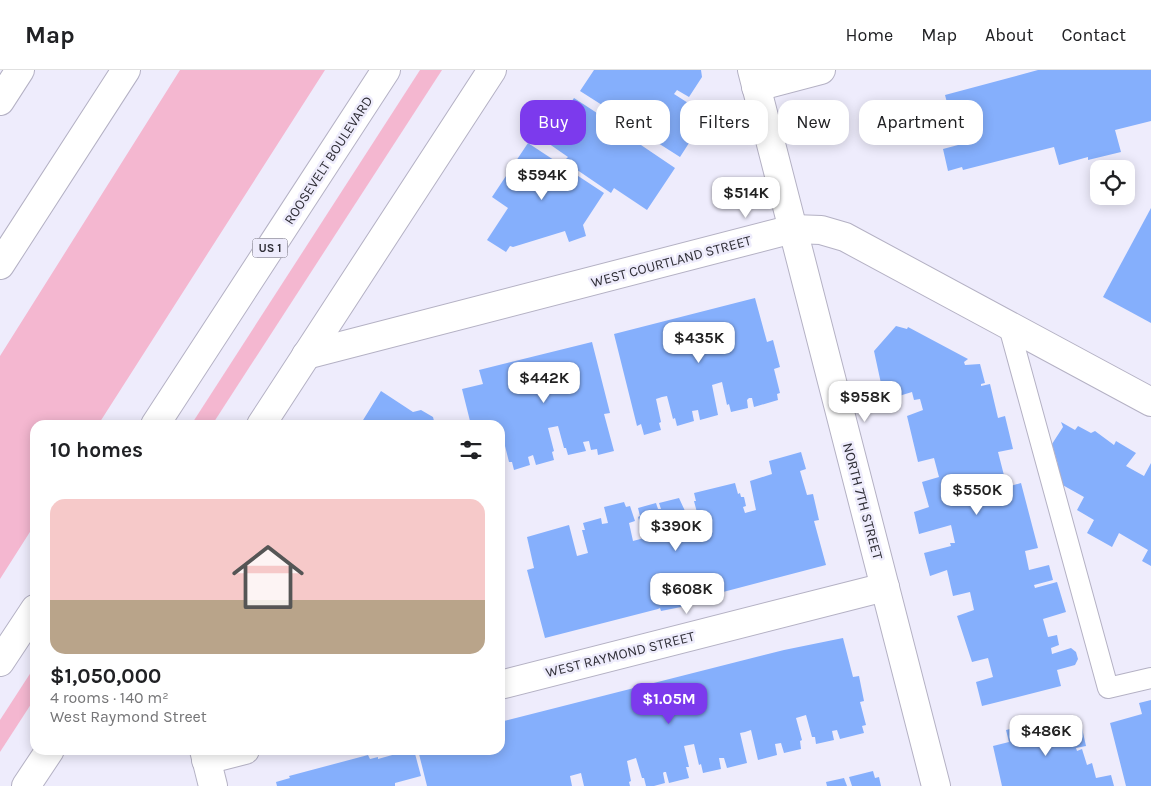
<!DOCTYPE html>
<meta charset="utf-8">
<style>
body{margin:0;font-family:Karla,sans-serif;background:#f6f6f6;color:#202124;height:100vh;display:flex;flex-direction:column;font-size:19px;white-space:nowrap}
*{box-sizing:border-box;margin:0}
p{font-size:16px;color:#757577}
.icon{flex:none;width:28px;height:28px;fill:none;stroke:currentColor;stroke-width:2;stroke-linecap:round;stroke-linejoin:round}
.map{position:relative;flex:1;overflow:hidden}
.drawer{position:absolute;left:30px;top:350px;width:475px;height:335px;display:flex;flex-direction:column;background:#fff;border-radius:15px;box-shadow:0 2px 12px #0003}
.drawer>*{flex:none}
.guide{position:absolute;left:520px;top:30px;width:475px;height:45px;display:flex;gap:10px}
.tools{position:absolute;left:1090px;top:90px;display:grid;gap:10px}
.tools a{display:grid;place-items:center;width:45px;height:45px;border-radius:10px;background:#fff;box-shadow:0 2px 12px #0003;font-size:25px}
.price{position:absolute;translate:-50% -42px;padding:0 11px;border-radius:10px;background:#fff;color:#222;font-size:16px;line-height:32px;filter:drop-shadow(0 1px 2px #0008)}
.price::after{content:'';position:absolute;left:50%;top:30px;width:15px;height:11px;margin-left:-8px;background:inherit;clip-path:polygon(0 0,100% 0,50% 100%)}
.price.on{background:#7c3aed;color:#fff}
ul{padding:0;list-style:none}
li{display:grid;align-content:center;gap:10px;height:265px;padding:0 20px}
li span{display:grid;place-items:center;height:155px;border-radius:15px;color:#555}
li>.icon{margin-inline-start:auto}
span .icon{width:90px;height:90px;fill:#fffc;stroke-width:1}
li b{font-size:21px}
h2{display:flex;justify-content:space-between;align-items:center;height:60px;padding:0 20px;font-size:21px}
.chip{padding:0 18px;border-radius:15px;background:#fff;box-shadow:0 2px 12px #0003;font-size:18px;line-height:45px}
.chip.on{background:#7c3aed;color:#fff}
header{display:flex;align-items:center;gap:30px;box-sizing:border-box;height:70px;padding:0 25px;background:#fff;border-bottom:1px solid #e0e0e0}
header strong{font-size:24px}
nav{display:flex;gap:28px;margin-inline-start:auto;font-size:18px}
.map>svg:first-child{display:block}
.green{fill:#f4b7d0}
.building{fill:#85affc}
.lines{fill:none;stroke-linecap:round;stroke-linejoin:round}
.service-casing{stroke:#b4b1c4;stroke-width:22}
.minor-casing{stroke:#b4b1c4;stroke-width:30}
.trunk-casing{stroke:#b4b1c4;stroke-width:30}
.service{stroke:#fff;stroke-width:20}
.minor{stroke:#fff;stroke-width:28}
.trunk{stroke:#fff;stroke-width:28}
.labels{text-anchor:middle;stroke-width:5;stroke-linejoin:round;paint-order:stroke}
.shield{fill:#eeecfc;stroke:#686771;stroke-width:1}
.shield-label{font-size:12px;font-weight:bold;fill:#2f2e36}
.street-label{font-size:14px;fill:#2f2e36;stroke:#eeecfc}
</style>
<header>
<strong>Map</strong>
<nav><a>Home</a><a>Map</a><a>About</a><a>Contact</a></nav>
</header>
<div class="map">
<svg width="1151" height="716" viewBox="0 0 1151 716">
<rect width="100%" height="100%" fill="#eeecfc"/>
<g class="green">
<path d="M 180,0 L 325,0 L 98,355 L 35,355 L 35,454 L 0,509 L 0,286 Z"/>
<path d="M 420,0 L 442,0 L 212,355 L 191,355 Z"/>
<path d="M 35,596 L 35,628 L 0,682 L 0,650 Z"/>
</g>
<g class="building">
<path d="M 594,0 L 701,0 L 702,7 L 689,27 L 677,20 L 674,24 L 707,45 L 680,87 L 647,66 L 641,75 L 675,98 L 647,140 L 614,118 L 611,123 L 564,91 L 568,87 L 545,71 L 574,28 L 597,43 L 602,35 L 580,21 Z"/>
<path d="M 1038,0 L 1151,0 L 1151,51 L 1115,60 L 1121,82 L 1088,90 L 1088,87 L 1059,95 L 1054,77 L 963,100 L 962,97 L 948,101 L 943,79 L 958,75 L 945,25 Z"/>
<path d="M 528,73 L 604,123 L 583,155 L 586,166 L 569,172 L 565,161 L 513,177 L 510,176 L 506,182 L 487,170 L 508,138 L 492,127 Z"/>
<path d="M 1151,138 L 1151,253 L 1103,227 Z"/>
<path d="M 755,228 L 767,272 L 773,270 L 780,297 L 774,299 L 780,323 L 777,324 L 778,330 L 754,337 L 752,328 L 749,328 L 747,330 L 748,338 L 731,342 L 729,334 L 727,335 L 722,312 L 712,315 L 718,345 L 700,350 L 698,340 L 692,341 L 694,351 L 677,356 L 675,348 L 673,349 L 667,326 L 662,327 L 656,329 L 661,352 L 659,353 L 661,360 L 644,365 L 641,354 L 637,356 L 614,264 Z"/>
<path d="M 896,256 L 907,259 L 908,257 L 968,289 L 964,292 L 965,295 L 980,294 L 985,313 L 981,314 L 981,316 L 990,314 L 998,348 L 1005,346 L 1013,379 L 998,382 L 1007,417 L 1021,413 L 1038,478 L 1025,481 L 1029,500 L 1049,495 L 1053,510 L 1034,515 L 1035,518 L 1057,512 L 1066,542 L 1043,549 L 1048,567 L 1057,565 L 1059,575 L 1051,578 L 1052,584 L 1071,578 L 1076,582 L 1078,589 L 1075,595 L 1057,600 L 1061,616 L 982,636 L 976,612 L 993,607 L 988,588 L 972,592 L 957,546 L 974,540 L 970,522 L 953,526 L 947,500 L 930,506 L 924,483 L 951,476 L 950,473 L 955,473 L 951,455 L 919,464 L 914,442 L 929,437 L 922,412 L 939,407 L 934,388 L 918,392 L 907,346 L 923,340 L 920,329 L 914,330 L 912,322 L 899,326 L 900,329 L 885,332 L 874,281 Z"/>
<path d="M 592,272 L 610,343 L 604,344 L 614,381 L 598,385 L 597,379 L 591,380 L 589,371 L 583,372 L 586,381 L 568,385 L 566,378 L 564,378 L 558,356 L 548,358 L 554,381 L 552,382 L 554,390 L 536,395 L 533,385 L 528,387 L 530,395 L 514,400 L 512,392 L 509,392 L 504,372 L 500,373 L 500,355 L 471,355 L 462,319 L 483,314 L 479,300 Z"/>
<path d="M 381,321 L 413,342 L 421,340 L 433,347 L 435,355 L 360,355 Z"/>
<path d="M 1061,352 L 1075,360 L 1078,356 L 1091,363 L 1095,361 L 1114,375 L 1116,371 L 1136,383 L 1126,396 L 1144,406 L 1151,393 L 1151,496 L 1142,491 L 1148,480 L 1119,463 L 1112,477 L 1087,463 L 1094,450 L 1077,440 L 1084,427 L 1059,413 L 1055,400 L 1058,395 L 1052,374 L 1063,357 Z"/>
<path d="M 801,382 L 806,399 L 800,401 L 807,425 L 813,424 L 819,450 L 814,451 L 826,495 L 685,532 L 686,536 L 661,541 L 660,538 L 658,539 L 545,568 L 527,500 L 534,498 L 527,467 L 569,455 L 577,486 L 588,483 L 582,460 L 585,460 L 583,453 L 601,448 L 602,454 L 608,453 L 604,437 L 624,432 L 626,437 L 630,436 L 635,451 L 629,453 L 633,471 L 644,468 L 638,447 L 640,446 L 638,438 L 656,433 L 658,439 L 661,439 L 659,433 L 679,428 L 685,441 L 688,440 L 690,450 L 688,450 L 690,456 L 694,456 L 700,454 L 694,431 L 696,431 L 694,423 L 735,413 L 738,424 L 740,423 L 741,427 L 744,427 L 746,436 L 743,437 L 745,443 L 756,440 L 750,411 L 772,404 L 769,391 Z"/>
<path d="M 843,568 L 853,607 L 859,606 L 864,631 L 860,632 L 866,655 L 862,656 L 864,663 L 840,669 L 837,660 L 832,661 L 834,670 L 816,674 L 815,667 L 812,667 L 806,645 L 796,648 L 802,670 L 800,671 L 801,679 L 784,683 L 781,673 L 775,674 L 777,685 L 758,690 L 751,660 L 745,662 L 740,663 L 747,693 L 727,698 L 724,688 L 719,688 L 721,699 L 703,703 L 701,694 L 699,695 L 694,674 L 684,676 L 689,697 L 686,697 L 689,708 L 669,713 L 666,702 L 664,702 L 663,703 L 665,713 L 654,716 L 646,716 L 644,708 L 642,708 L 636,688 L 627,691 L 631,711 L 629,712 L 630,716 L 584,716 L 581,703 L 570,706 L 572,716 L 427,716 L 418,680 L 500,680 L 500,652 L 784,580 Z"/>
<path d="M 1151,630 L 1151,716 L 1126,716 L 1110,653 L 1142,644 L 1139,633 Z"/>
<path d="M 1067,645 L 1071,661 L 1082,658 L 1086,676 L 1076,678 L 1077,681 L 1082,679 L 1087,695 L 1092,693 L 1096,708 L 1111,705 L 1114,716 L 1002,716 L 993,676 L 1009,672 L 1006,660 Z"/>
<path d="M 410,680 L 414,680 L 421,706 L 395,713 L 395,716 L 277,716 L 276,712 L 290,708 L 289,706 L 368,685 L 370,689 L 378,687 L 378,689 Z"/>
<path d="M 873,701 L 875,708 L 879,707 L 881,716 L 852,716 L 849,707 Z"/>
<path d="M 844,708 L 847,716 L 827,716 L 826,712 Z"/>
</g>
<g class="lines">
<defs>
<path id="service" d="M 1008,253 L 1108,618 L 1151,608"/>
<g id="minor">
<path d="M 752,0 L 936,716"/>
<path d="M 756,17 L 821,0"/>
<path d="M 306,285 L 793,159 L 821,160 L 845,167 L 1151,332"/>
<path d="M 500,615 L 885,517"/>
<path d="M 204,680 L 213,716"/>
<path d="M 206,690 L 245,680"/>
</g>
<g id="trunk">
<path d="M 0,31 L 20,0"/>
<path d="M 0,195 L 126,0"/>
<path d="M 155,355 L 386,0"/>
<path d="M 261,355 L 492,0"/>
<path d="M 0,592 L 35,539"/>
<path d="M 26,716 L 50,680"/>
</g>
</defs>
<use href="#service" class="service-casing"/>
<use href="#minor" class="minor-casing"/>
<use href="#trunk" class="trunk-casing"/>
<use href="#service" class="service"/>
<use href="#minor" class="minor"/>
<use href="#trunk" class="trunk"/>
</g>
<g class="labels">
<rect class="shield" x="252.5" y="168.5" width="35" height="19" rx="4"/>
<g class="shield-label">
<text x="270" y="182">US 1</text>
</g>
<g class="street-label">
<text transform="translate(328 90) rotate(-57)" y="5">ROOSEVELT BOULEVARD</text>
<text transform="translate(671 191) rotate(-15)" y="5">WEST COURTLAND STREET</text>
<text transform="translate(863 431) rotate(75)" y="5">NORTH 7TH STREET</text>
<text transform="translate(620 584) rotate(-14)" y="5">WEST RAYMOND STREET</text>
</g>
</g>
</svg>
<div class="tools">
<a><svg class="icon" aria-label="locate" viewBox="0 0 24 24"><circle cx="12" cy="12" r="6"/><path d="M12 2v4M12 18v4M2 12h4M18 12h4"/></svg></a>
</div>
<b class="price" style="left:542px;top:131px">$594K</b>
<b class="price" style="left:746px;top:149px">$514K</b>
<b class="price" style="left:699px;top:294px">$435K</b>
<b class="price" style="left:544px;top:334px">$442K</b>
<b class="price" style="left:865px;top:353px">$958K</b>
<b class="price" style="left:977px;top:446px">$550K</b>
<b class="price" style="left:676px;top:482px">$390K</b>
<b class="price" style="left:687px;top:545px">$608K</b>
<b class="price on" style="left:669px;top:655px">$1.05M</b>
<b class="price" style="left:1046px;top:687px">$486K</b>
<div class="guide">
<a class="chip on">Buy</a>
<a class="chip">Rent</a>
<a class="chip">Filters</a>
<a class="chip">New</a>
<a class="chip">Apartment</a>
</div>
<section class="drawer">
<h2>10 homes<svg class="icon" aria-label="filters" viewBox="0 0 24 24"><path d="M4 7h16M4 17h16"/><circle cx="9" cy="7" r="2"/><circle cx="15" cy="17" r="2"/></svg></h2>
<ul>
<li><span style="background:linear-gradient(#f6c9c9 65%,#b9a48a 0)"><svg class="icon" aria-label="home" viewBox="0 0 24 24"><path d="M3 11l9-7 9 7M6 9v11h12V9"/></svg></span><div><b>$1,050,000</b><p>4 rooms · 140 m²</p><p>West Raymond Street</p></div></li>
</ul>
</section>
</div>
